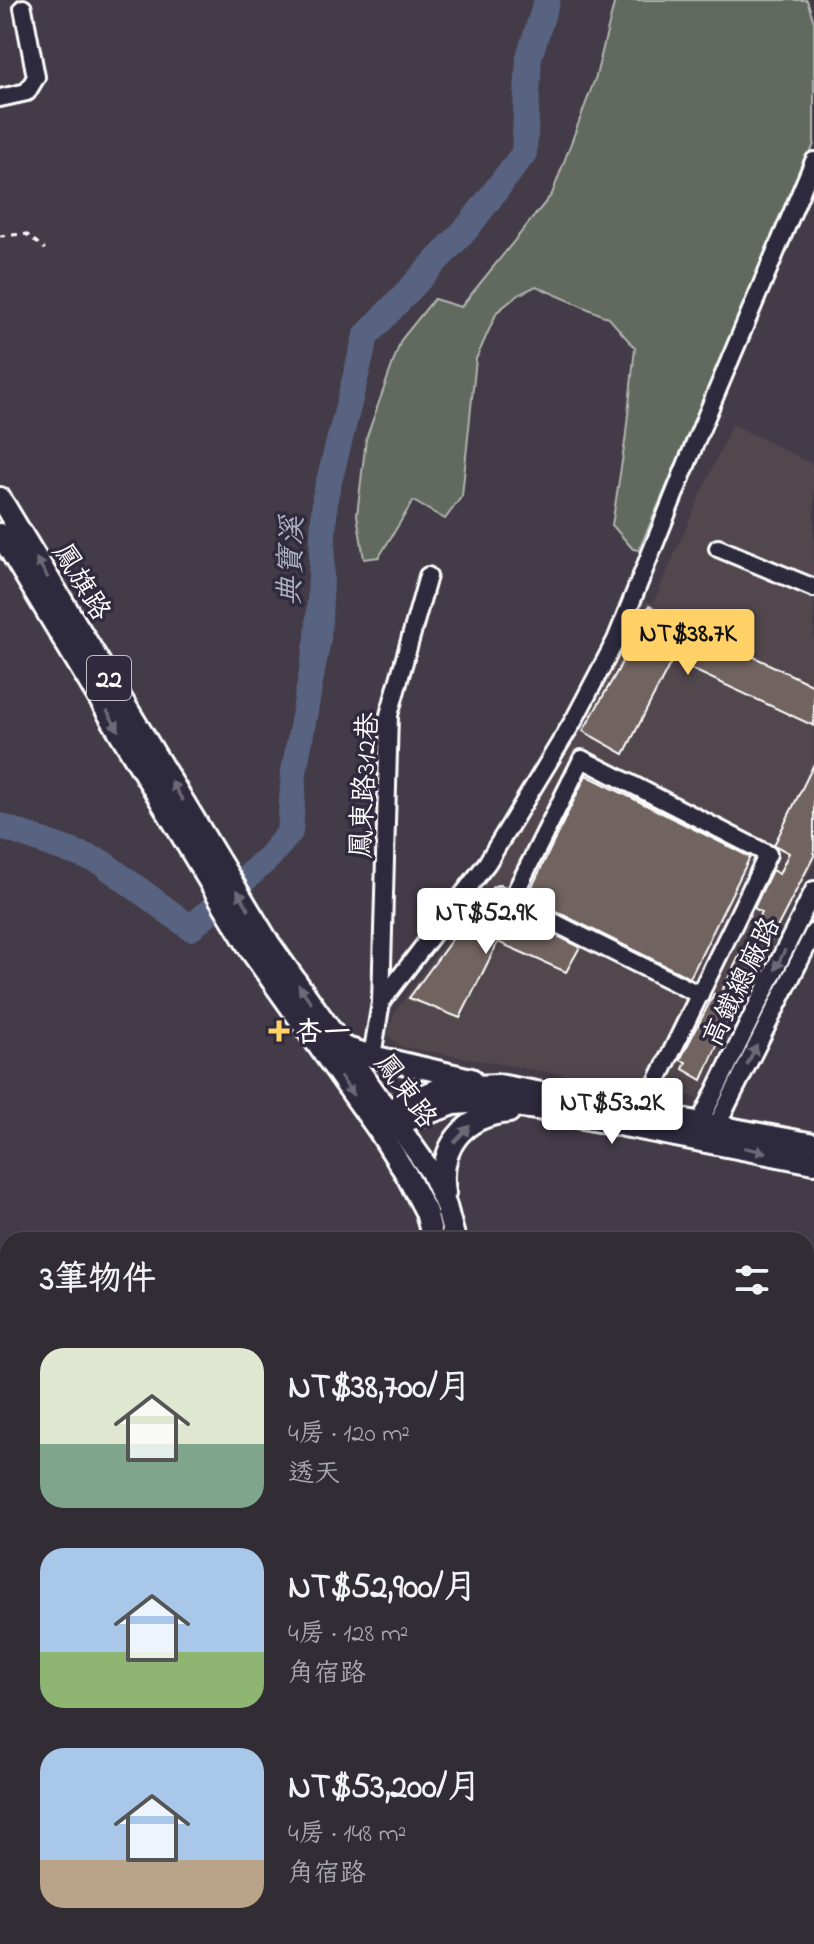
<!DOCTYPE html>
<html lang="zh-TW">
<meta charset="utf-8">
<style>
body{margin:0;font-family:"Indie Flower","LXGW WenKai TC",sans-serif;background:#3a343d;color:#f1f3f6;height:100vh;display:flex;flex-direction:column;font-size:30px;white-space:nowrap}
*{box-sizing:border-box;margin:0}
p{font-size:26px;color:#a8a7ad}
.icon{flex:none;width:44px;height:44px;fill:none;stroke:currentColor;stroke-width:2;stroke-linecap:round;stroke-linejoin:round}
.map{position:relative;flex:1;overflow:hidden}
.side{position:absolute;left:0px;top:1232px;width:814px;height:712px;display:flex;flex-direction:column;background:#322c35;border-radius:24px 24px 0 0;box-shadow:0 2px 6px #0004,0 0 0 2px #4d4850}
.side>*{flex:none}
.price{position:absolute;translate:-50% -68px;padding:0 18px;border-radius:8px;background:#fff;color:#222;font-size:26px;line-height:52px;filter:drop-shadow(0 2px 4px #0008)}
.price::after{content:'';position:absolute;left:50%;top:48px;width:24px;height:18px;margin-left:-12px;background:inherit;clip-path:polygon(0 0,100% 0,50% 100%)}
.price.selected{background:#ffd166;color:#111}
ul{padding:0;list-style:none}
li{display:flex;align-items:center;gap:24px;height:200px;padding:0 40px}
li span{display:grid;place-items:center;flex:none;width:224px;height:160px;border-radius:24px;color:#555}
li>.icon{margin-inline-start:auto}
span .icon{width:96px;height:96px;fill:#fffc;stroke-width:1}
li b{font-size:34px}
h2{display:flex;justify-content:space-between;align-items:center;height:96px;padding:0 40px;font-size:34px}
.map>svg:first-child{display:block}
.built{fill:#51474e}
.green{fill:#626b5f;stroke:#b0b5af;stroke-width:2}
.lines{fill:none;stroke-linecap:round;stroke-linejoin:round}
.river{stroke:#586481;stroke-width:26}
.building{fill:#71635f;stroke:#fff;stroke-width:2}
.minor-casing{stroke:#fff;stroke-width:22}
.major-casing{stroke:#fff;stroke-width:26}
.path{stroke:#fff;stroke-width:3;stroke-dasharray:6 6;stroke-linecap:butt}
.minor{stroke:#2f2a3d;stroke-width:16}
.major{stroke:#2f2a3d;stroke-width:20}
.oneway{fill:#6d6a77}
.poi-dot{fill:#ffd166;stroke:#2f2a3d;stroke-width:3}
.labels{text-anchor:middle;stroke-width:7;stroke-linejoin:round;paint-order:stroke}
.shield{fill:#2f2a3d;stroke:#c1bfc5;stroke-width:2}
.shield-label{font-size:26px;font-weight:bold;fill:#fff}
.street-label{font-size:28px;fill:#fff;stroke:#2f2a3d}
.poi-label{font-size:28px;font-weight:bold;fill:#fff;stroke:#2f2a3d;text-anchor:start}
.water-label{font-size:30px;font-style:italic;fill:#acb2c0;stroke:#2f2a3d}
</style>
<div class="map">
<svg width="814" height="1944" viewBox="0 0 814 1944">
<rect width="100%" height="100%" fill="#433b47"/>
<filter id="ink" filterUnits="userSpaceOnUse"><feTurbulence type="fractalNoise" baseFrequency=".0125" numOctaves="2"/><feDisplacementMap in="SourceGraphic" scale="16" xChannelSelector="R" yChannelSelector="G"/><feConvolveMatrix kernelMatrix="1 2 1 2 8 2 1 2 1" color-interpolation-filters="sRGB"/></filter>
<g filter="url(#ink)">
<path class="built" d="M 732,424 L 814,465 L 814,863 L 698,1098 L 401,1047 L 387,1035 L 395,1012 L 487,883 L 613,668 L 645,600 L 653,603 Z"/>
<path class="green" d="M 615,0 L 807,0 L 814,22 L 814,144 L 639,550 L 633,549 L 612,525 L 625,442 L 635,348 L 609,318 L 536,286 L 518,295 L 497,312 L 476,359 L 462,496 L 445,519 L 413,501 L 379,557 L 364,559 L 357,515 L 366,439 L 401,340 L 434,299 L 461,307 L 552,194 L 596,76 Z"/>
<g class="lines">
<path class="river" d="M 0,826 L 101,862 L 191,928 L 269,857 L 290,832 L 294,772 L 318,638 L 325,497 L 366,336 L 468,227 L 524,153 L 529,57 L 547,0"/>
</g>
<g class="building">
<path d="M 649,606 L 814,686 L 814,726 L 672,660 L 624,754 L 583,731 L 618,670 Z"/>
<path d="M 814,764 L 814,856 L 722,1034 L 702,1080 L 683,1069 L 686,1062 L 680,1060 L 714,994 L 719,997 L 761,912 L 754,908 L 772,870 L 779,874 L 789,853 L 774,845 Z"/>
<path d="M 586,775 L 750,857 L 690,978 L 527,897 Z"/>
<path d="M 484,896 L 494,905 L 580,947 L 566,972 L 498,942 L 460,1018 L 409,998 Z"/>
</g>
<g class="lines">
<defs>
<g id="minor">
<path d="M 0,98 L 27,92 L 36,77 L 23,8"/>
<path d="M 718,548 L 814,588"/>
<path d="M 499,895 L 700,995"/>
<path d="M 511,901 L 582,759 L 768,854 L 653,1090 L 645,1124"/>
<path d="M 381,1002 L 389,715 L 428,576"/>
<path d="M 372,1056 L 381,1002 L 487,863 L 574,720 L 616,640 L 695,443 L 814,161"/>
<path d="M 697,1133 L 700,1122 L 814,890"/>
<path d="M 715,1136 L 717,1125 L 814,932"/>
<path d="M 806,1408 L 814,1395"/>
<path d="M 0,1762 L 8,1764"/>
<path d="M 806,1807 L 814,1795"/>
<path d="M 0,1915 L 8,1904"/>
</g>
<g id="major">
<path d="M 0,498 L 269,943 L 431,1172 L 446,1206 L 455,1240"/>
<path d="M 0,534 L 253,954 L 379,1131 L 406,1174 L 426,1212 L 433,1240"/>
<path d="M 340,1046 L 372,1056 L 471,1079"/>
<path d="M 377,1114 L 444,1087 L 499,1085 L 814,1144"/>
<path d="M 386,1128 L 454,1104 L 484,1102 L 537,1109 L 814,1163"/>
<path d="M 445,1193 C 438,1147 463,1116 509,1112"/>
<path d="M 276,1944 L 278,1936"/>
<path d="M 296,1944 L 298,1936"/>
</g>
</defs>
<use href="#minor" class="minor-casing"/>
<use href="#major" class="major-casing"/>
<path class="path" d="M 0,236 L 26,234 L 45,249"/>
<use href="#minor" class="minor"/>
<use href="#major" class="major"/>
</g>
<defs><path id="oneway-solid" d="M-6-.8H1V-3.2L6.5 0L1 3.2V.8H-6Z" transform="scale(2)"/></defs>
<g class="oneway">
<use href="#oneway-solid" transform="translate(42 568) rotate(-121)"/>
<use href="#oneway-solid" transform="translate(113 721) rotate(59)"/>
<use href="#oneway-solid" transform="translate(177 791) rotate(-121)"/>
<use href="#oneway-solid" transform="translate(243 900) rotate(-121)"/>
<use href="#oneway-solid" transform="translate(780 960) rotate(116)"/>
<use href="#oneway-solid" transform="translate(305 994) rotate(-125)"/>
<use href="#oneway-solid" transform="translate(752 1055) rotate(-63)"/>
<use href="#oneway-solid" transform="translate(347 1086) rotate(55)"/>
<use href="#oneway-solid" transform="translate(462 1134) rotate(-47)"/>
<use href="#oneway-solid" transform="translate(755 1150) rotate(12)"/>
</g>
</g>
<path class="poi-dot" d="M275 1019h8v8h8v8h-8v8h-8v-8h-8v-8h8z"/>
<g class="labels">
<rect class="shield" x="87" y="656" width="44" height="44" rx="6"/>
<g class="shield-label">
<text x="109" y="687">22</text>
</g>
<g class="street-label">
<text transform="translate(83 581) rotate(59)" y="10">鳳旗路</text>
<text transform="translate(363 785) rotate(-87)" y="10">鳳東路312巷</text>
<text transform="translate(740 981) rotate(-64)" y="10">高鐵總廠路</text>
<text transform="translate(407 1090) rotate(54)" y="10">鳳東路</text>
</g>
<g class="poi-label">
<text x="295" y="1041">杏一</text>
</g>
<g class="water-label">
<text transform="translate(290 561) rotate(-88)" y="10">典寶溪</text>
</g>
</g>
</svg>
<b class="price selected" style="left:688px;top:677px">NT$38.7K</b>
<b class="price" style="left:486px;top:956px">NT$52.9K</b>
<b class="price" style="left:612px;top:1146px">NT$53.2K</b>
<section class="side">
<h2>3筆物件<svg class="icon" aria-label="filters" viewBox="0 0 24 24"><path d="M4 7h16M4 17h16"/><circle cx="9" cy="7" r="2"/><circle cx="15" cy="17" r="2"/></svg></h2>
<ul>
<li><span style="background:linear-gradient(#dfe7d0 60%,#7fa58c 0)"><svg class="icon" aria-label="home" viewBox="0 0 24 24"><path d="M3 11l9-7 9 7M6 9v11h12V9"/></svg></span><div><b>NT$38,700/月</b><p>4房 · 120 m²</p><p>透天</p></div></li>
<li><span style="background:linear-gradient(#a9c7e8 65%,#8fb573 0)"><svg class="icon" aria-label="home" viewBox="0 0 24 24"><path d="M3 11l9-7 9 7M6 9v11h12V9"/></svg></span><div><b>NT$52,900/月</b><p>4房 · 128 m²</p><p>角宿路</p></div></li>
<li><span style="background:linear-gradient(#a9c7e8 70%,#b9a48a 0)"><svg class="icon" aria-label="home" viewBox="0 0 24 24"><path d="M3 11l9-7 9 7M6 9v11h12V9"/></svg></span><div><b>NT$53,200/月</b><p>4房 · 148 m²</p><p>角宿路</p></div></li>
</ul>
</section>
</div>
